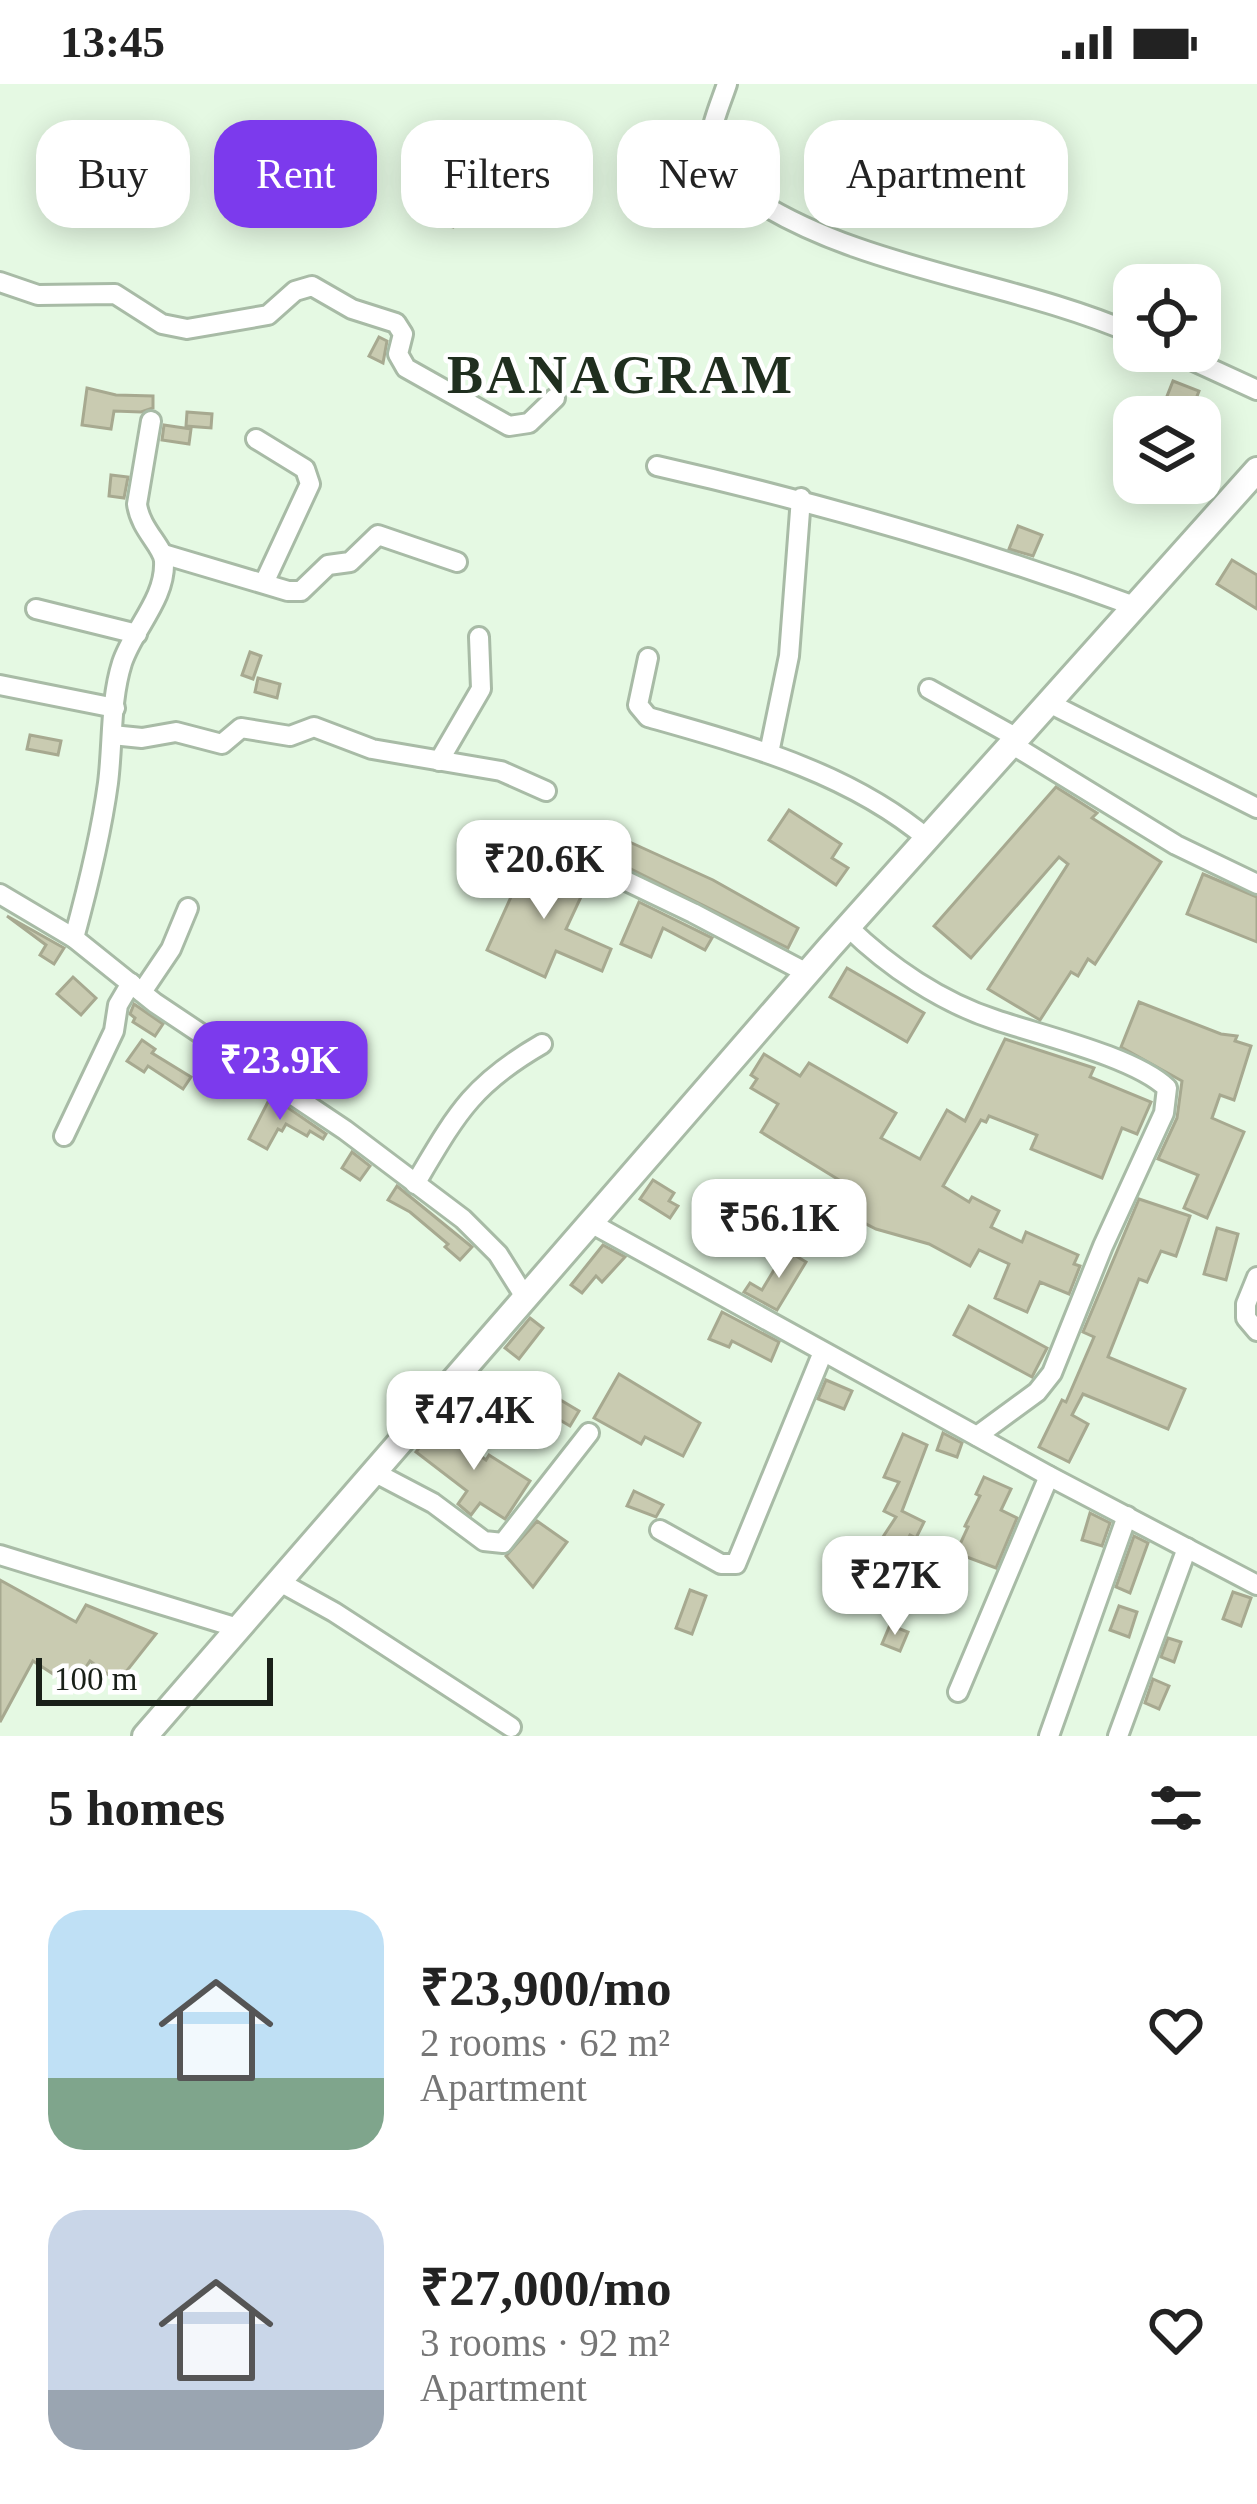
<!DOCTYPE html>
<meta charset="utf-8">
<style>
body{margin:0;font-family:"Times New Roman",serif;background:#f6f6f6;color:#222;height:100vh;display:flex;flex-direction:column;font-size:45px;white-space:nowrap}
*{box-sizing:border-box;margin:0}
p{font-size:39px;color:#767676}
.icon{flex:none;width:66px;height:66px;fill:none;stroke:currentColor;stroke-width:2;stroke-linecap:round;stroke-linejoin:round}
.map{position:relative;height:1652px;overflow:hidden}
.side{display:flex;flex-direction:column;background:#fff;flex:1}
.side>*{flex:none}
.banner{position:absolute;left:36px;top:36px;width:1185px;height:108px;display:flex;gap:24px}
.controls{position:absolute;left:1113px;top:180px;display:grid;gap:24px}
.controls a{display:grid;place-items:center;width:108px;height:108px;border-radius:24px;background:#fff;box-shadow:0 6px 30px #0003;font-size:60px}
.scale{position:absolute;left:36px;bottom:30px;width:237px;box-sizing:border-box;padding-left:12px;border:6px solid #192018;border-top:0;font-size:33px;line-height:42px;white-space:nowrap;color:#192018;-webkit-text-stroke:9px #fff;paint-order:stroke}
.price{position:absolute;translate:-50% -102px;padding:0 27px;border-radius:24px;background:#fff;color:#222;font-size:39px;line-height:78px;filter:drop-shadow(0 3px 6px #0008)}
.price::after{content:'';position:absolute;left:50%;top:72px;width:36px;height:27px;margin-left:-18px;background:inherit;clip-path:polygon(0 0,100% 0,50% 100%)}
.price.on{background:#7c3aed;color:#fff}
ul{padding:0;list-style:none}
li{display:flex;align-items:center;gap:36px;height:300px;padding:0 48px}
li span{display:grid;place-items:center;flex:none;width:336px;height:240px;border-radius:36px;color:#555}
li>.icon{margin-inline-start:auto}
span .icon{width:144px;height:144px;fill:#fffc;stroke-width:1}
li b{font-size:51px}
h2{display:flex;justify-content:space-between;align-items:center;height:144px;padding:0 48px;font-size:51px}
.tag{padding:0 42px;border-radius:36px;background:#fff;box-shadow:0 6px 30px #0003;font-size:42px;line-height:108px}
.tag.on{background:#7c3aed;color:#fff}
.status{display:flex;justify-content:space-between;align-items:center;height:84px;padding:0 60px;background:#fff;direction:ltr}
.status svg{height:33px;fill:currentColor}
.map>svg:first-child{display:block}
.building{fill:#c9cbb1;stroke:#a7a990;stroke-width:3}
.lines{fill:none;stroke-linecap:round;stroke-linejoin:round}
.minor-casing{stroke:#a8bba6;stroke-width:24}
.major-casing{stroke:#a8bba6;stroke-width:30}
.minor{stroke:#fff;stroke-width:18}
.major{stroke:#fff;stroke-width:24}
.labels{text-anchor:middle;stroke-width:9;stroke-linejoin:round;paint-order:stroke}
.district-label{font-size:54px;font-weight:bold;letter-spacing:3px;fill:#202f1f;stroke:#fff}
</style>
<div class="status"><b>13:45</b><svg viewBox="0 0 49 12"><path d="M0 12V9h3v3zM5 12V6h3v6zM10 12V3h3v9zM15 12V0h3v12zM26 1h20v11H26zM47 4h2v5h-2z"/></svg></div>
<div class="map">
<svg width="1257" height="1652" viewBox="0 0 1257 1652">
<rect width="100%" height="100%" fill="#e5f9e3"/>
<g class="building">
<path d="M 429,122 L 457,131 L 453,143 L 425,135 Z"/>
<path d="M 379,253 L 387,257 L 383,279 L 369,272 Z"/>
<path d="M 1173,297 L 1199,307 L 1189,333 L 1160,330 Z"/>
<path d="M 87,304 L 116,311 L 153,312 L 153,324 L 141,328 L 114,327 L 111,345 L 82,341 Z"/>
<path d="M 187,328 L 212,330 L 211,344 L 186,342 Z"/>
<path d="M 164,341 L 191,345 L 189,360 L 162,356 Z"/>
<path d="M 111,391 L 128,393 L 124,414 L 109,412 Z"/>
<path d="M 1018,442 L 1042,451 L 1033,472 L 1009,465 Z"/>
<path d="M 1232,476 L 1257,491 L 1257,525 L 1217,500 Z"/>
<path d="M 250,568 L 261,572 L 253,595 L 242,591 Z"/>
<path d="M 258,594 L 280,600 L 277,614 L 255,608 Z"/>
<path d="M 30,651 L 61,657 L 58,671 L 27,665 Z"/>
<path d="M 1056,703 L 1097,729 L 1092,734 L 1161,778 L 1095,880 L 1088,875 L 1078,892 L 1071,888 L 1040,936 L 988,905 L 1068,780 L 1059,773 L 971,874 L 934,842 Z"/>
<path d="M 789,726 L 841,760 L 832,774 L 848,784 L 836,801 L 769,756 Z"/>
<path d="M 601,745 L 713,796 L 798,844 L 788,864 L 603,771 L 588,773 Z"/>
<path d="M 529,773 L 587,800 L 566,845 L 611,865 L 602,887 L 556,867 L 545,893 L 487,866 Z"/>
<path d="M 1203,790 L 1257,813 L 1257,858 L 1187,830 Z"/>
<path d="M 639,818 L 712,854 L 705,866 L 663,844 L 651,873 L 621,860 Z"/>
<path d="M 7,832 L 64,864 L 54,880 L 40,871 L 46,861 Z"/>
<path d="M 847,884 L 924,929 L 907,958 L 830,913 Z"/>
<path d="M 73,893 L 96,914 L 81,931 L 57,910 Z"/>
<path d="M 1139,918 L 1221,950 L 1237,952 L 1235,957 L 1251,962 L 1234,1016 L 1220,1011 L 1212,1034 L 1244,1048 L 1207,1134 L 1184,1124 L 1198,1091 L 1158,1075 L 1177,1034 L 1182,997 L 1121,963 Z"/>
<path d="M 134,920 L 163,940 L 155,952 L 133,938 L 135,934 L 130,930 Z"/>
<path d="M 1005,955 L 1094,984 L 1090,993 L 1151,1018 L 1137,1050 L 1122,1044 L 1102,1094 L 1031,1065 L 1037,1051 L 989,1032 L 986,1038 L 981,1036 L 943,1102 L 969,1118 L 972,1113 L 999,1127 L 991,1143 L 1022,1158 L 1026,1148 L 1078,1171 L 1074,1180 L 1080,1182 L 1069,1210 L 1040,1198 L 1027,1228 L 995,1214 L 1009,1180 L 979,1166 L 970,1182 L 929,1160 L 876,1145 L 845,1129 L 857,1107 L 761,1048 L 778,1020 L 751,1004 L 757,995 L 751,991 L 764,970 L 800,992 L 809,979 L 896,1029 L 881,1054 L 920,1075 L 947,1026 L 965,1037 Z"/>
<path d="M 142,956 L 155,965 L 152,969 L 191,993 L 183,1005 L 148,982 L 144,988 L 127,977 Z"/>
<path d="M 215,981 L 236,994 L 229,1005 L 209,991 Z"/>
<path d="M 271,1012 L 326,1050 L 323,1055 L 310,1047 L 307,1052 L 286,1040 L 282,1047 L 278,1045 L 267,1065 L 249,1055 Z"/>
<path d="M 352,1068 L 370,1082 L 360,1096 L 342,1084 Z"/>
<path d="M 653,1096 L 674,1109 L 669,1117 L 678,1122 L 670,1134 L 640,1115 Z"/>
<path d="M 397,1102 L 472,1163 L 460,1176 L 445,1163 L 448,1160 L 410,1128 L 388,1116 Z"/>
<path d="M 1139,1115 L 1190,1132 L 1176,1172 L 1161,1167 L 1147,1198 L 1139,1195 L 1108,1273 L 1185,1305 L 1168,1345 L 1083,1310 L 1072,1331 L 1088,1340 L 1069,1378 L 1039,1363 L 1062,1316 L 1066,1318 L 1094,1253 L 1083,1248 Z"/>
<path d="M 1217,1144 L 1238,1150 L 1226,1196 L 1204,1190 Z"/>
<path d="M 603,1161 L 625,1173 L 602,1198 L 596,1192 L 582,1209 L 571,1201 Z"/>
<path d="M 786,1166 L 806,1178 L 777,1226 L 744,1208 L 750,1199 L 762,1206 Z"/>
<path d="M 969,1222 L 1047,1264 L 1032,1293 L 954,1251 Z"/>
<path d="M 722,1228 L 779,1258 L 771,1277 L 732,1257 L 729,1263 L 709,1255 Z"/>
<path d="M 530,1234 L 543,1244 L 519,1275 L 505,1264 Z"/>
<path d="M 619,1290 L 700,1339 L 683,1372 L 645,1353 L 641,1360 L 594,1334 Z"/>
<path d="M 486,1296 L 501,1308 L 489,1323 L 474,1311 Z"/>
<path d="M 826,1296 L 852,1307 L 844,1325 L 818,1315 Z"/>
<path d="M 542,1305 L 579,1327 L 570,1342 L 533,1320 Z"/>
<path d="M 438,1340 L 486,1376 L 489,1371 L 530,1397 L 505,1435 L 480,1419 L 471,1431 L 458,1420 L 467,1407 L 416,1368 Z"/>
<path d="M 943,1349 L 962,1359 L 957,1373 L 937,1366 Z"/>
<path d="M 903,1350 L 927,1361 L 902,1427 L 924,1438 L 916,1454 L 910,1451 L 888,1492 L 932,1509 L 925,1526 L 862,1499 L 877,1462 L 896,1433 L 884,1427 L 899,1398 L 884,1393 Z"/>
<path d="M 984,1393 L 1011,1405 L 1001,1426 L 1017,1434 L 996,1484 L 956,1469 L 968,1443 L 965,1442 L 980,1412 L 976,1410 Z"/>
<path d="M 634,1407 L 663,1421 L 656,1433 L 627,1422 Z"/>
<path d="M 1090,1429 L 1110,1439 L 1102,1462 L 1082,1456 Z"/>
<path d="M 537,1437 L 567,1458 L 533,1503 L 506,1472 Z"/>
<path d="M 1134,1452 L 1148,1459 L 1130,1509 L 1116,1503 Z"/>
<path d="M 0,1496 L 76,1538 L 86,1521 L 156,1550 L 118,1598 L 90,1577 L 73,1603 L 33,1577 L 0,1638 Z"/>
<path d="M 690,1506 L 706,1512 L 692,1550 L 676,1544 Z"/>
<path d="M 1233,1508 L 1251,1514 L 1241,1542 L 1223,1535 Z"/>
<path d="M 1119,1522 L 1137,1528 L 1129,1553 L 1110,1546 Z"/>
<path d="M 890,1541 L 908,1548 L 900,1567 L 882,1560 Z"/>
<path d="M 1168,1554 L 1181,1558 L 1174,1578 L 1161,1573 Z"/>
<path d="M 1153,1595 L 1169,1602 L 1159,1625 L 1145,1619 Z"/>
</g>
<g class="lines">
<defs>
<g id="minor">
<path d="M 727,0 C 719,25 699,64 716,88 C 722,97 737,104 746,110 C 858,186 1011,196 1134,250"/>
<path d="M 0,198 L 38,211 L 115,210 L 162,240 L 187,245 L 268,231 L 295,207 L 312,202 L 352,225 L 396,239 L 403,250 L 398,270 L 406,284 L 509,342 L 529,339 L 555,314"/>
<path d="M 1172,267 L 1257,306"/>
<path d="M 256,355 L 305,385 L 310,400 L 264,499"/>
<path d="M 657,382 C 820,419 980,465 1137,523"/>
<path d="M 163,470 L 288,507 L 301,507 L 328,481 L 350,478 L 378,451 L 457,478"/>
<path d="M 36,525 L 137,550"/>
<path d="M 648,574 L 638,621 L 648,633 C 746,661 849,688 929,756"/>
<path d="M 0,601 L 115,624"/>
<path d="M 929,605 L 1019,655"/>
<path d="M 1051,620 L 1257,724"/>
<path d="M 112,651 L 142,654 L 176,648 L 222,660 L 241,644 L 290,652 L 314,643 L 372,665 L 501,687 L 546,707"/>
<path d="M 1013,661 L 1176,761 L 1257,800"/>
<path d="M 769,669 L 789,572 L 801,414"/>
<path d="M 439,677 L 481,605 L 479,553"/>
<path d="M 597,783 L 693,829 L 807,889"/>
<path d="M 0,810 L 74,854 L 155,919 L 345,1046 L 463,1135 L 498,1170 L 525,1213"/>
<path d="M 848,843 C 889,883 941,918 996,936 C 1040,951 1135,973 1167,1004 L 1164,1029 L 1103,1162 L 1052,1289 L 1037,1308 L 977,1352"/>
<path d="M 74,854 C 88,803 101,751 108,699 C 113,660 110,617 122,579 C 133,545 166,515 164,477 C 163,462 140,445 137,420 L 151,337"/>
<path d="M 142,908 L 171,865 L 188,824"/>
<path d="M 64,1052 L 114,947 L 118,921 L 131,899"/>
<path d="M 415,1100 C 456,1031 471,1001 542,960"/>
<path d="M 589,1138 L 1049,1392 L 1257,1501"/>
<path d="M 1257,1193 L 1246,1220 L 1246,1234 L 1257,1247"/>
<path d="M 372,1387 L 433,1419 L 484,1457 L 503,1459 L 589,1349"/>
<path d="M 660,1446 L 721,1480 L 736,1480 L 823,1268"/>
<path d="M 0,1471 L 238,1544"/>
<path d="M 278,1497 L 334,1528 L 511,1643"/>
<path d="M 958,1608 L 1049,1392"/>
<path d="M 1049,1652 L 1127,1432"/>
<path d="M 1118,1652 L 1187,1464"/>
</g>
<path id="major" d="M 145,1652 L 829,864 L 1257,386"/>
</defs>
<use href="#minor" class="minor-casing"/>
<use href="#major" class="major-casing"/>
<use href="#minor" class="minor"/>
<use href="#major" class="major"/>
</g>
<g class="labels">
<g class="district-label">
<text x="621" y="309">BANAGRAM</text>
</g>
</g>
</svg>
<div class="controls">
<a><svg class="icon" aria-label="locate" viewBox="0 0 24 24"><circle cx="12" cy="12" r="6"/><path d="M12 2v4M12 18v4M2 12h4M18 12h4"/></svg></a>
<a><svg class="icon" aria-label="layers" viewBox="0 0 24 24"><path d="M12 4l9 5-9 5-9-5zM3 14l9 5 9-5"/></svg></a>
</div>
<div class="scale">100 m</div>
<b class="price" style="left:544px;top:838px">₹20.6K</b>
<b class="price on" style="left:280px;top:1039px">₹23.9K</b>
<b class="price" style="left:779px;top:1197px">₹56.1K</b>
<b class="price" style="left:474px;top:1389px">₹47.4K</b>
<b class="price" style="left:895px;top:1554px">₹27K</b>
<div class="banner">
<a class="tag">Buy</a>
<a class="tag on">Rent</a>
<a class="tag">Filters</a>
<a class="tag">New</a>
<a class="tag">Apartment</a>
</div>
</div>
<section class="side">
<h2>5 homes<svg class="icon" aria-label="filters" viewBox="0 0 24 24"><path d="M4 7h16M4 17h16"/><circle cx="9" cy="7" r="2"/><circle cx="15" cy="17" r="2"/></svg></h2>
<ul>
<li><span style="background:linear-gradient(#bfe0f5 70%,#7fa58c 0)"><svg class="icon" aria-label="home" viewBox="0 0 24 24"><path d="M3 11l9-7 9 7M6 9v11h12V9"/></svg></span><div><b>₹23,900/mo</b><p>2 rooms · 62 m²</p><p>Apartment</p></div><svg class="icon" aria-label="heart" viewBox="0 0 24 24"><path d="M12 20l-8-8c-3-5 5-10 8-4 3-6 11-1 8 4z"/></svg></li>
<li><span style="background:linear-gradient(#c9d6e8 75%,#9aa5b1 0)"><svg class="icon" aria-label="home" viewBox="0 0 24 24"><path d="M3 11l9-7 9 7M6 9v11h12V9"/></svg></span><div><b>₹27,000/mo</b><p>3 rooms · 92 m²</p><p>Apartment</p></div><svg class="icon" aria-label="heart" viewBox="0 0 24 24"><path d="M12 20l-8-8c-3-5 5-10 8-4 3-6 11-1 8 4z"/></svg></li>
</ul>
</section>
